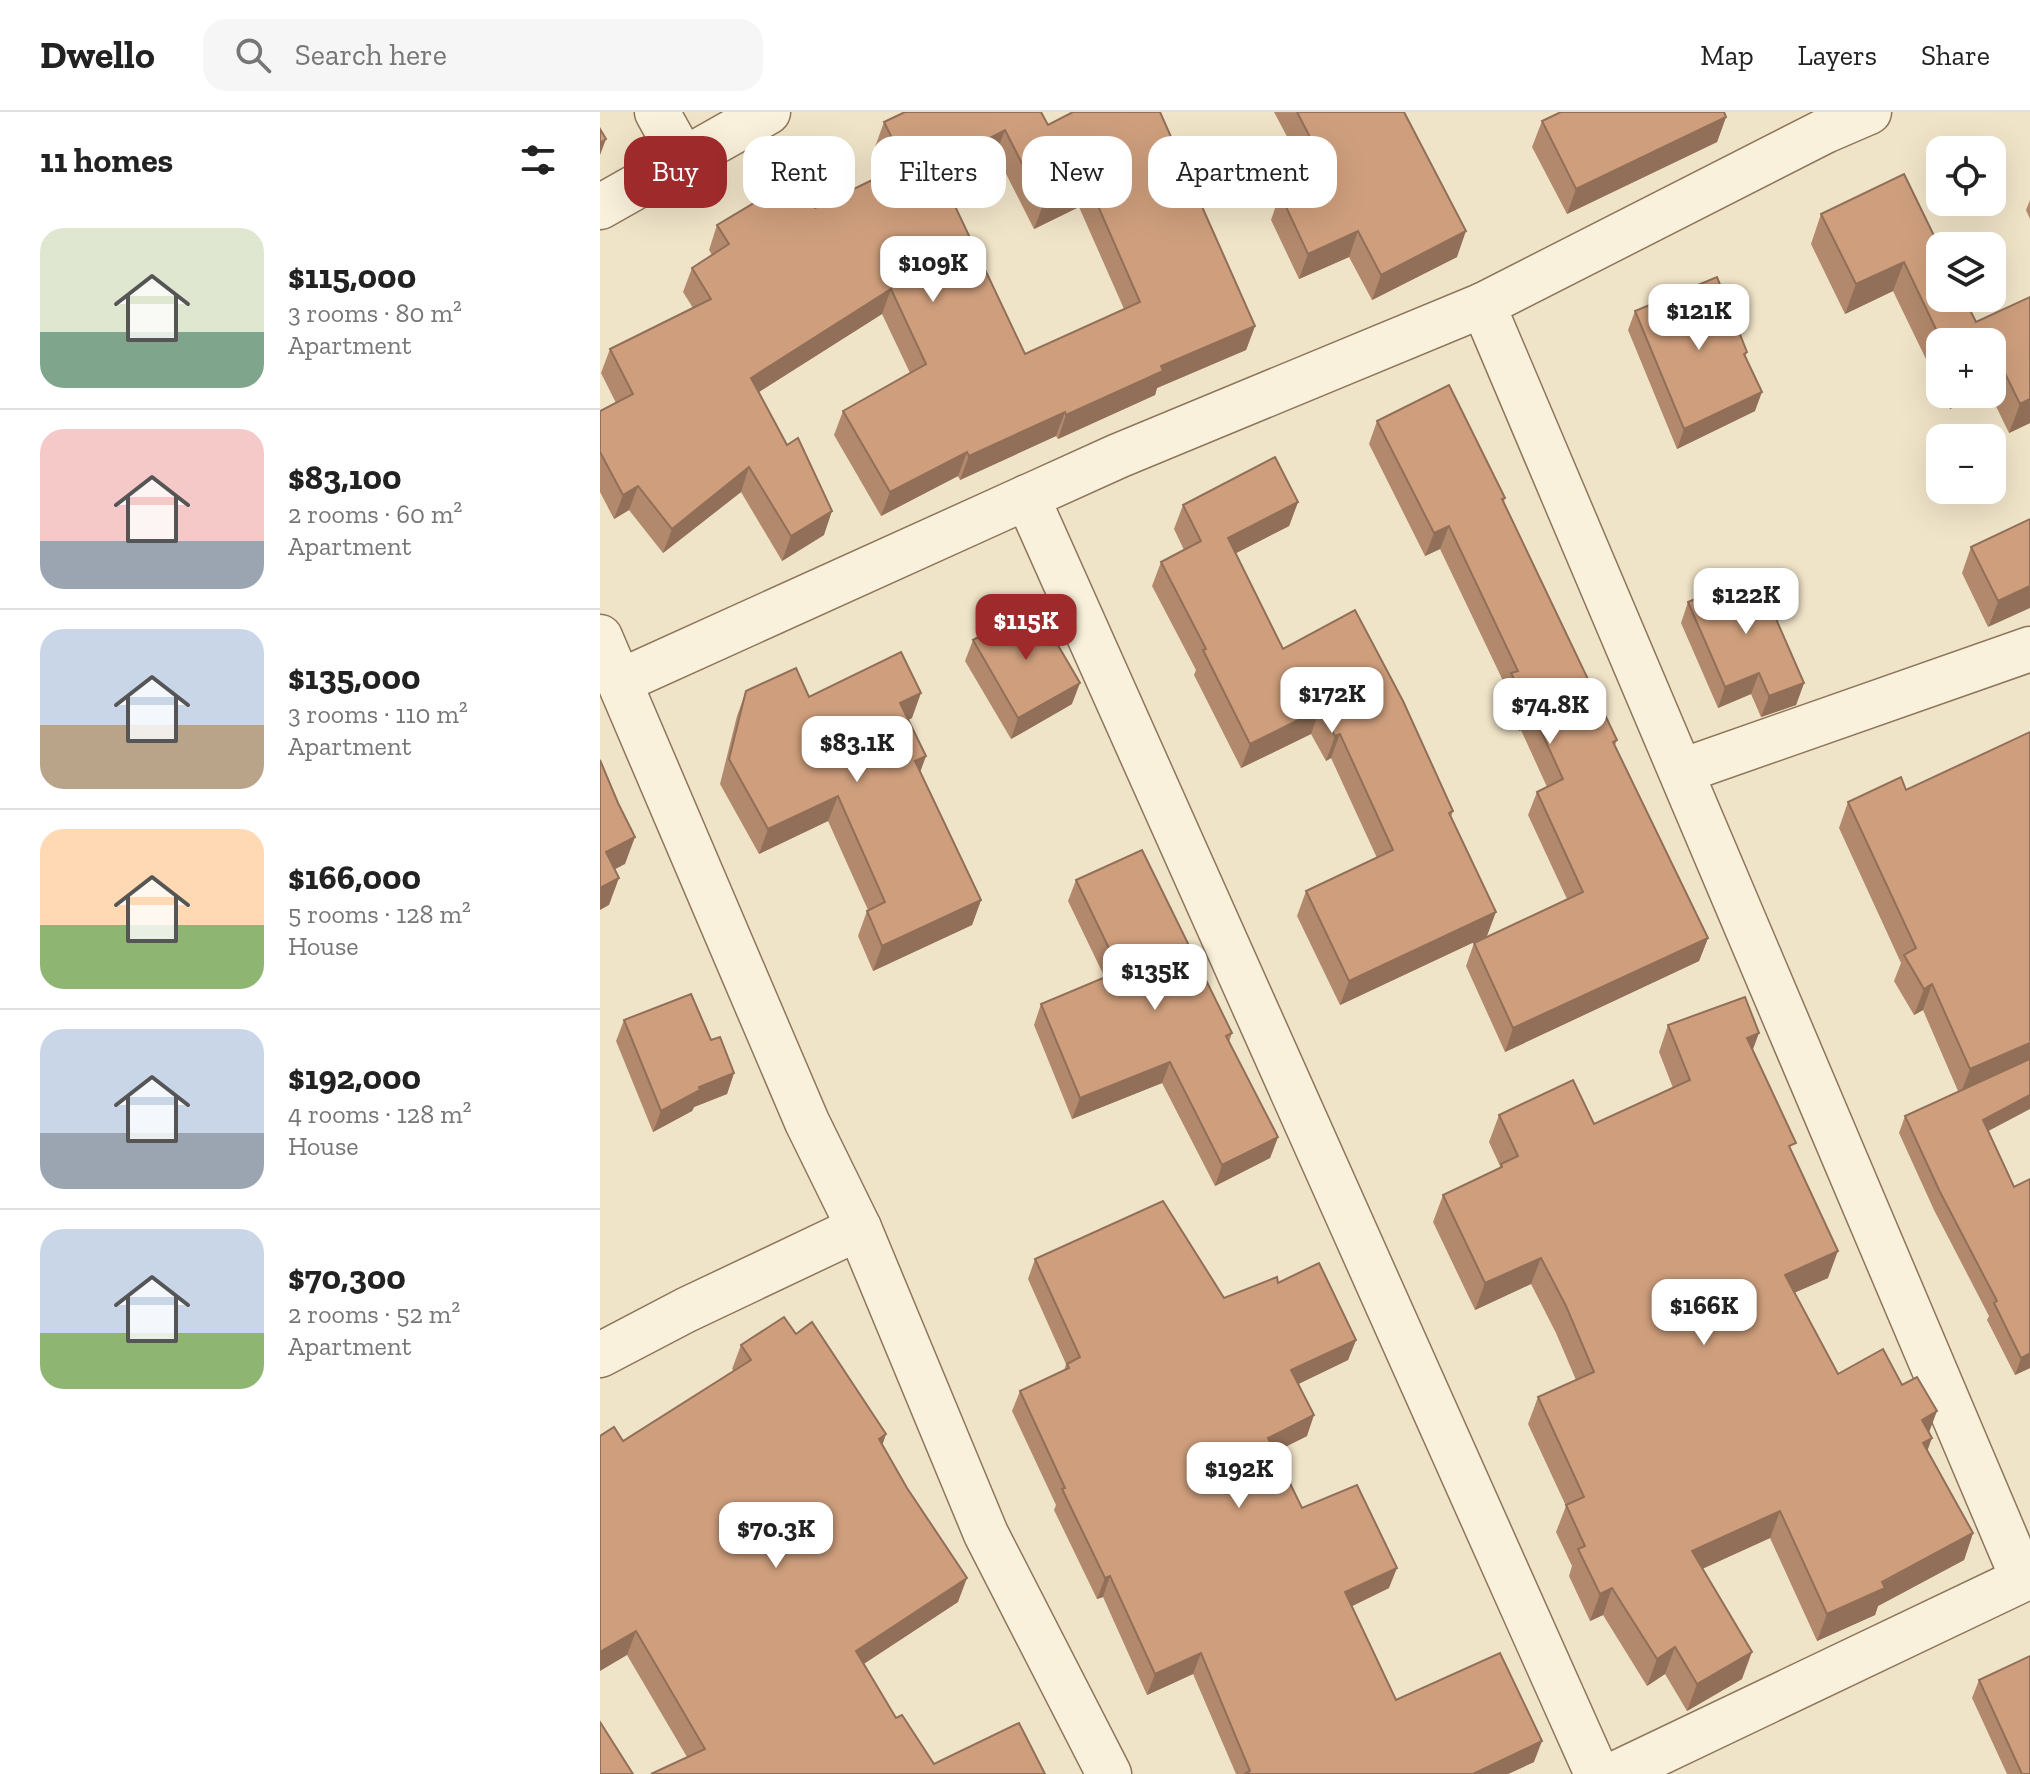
<!DOCTYPE html>
<meta charset="utf-8">
<style>
body{margin:0;font-family:"Zilla Slab",serif;background:#f6f6f6;color:#222;height:100vh;display:flex;flex-direction:column;font-size:30px;white-space:nowrap}
*{box-sizing:border-box;margin:0}
p{font-size:26px;color:#767676}
.icon{flex:none;width:44px;height:44px;fill:none;stroke:currentColor;stroke-width:2;stroke-linecap:round;stroke-linejoin:round}
.map{position:relative;flex:1;overflow:hidden}
.sheet{display:flex;flex-direction:column;background:#fff;width:600px}
.sheet>*{flex:none}
.top-card{position:absolute;left:24px;top:24px;width:760px;height:72px;display:flex;gap:16px}
.buttons{position:absolute;left:1326px;top:24px;display:grid;gap:16px}
.buttons a{display:grid;place-items:center;width:80px;height:80px;border-radius:16px;background:#fff;box-shadow:0 8px 32px #0002;font-size:40px}
.price{position:absolute;translate:-50% -68px;padding:0 18px;border-radius:16px;background:#fff;color:#222;font-size:26px;line-height:52px;filter:drop-shadow(0 2px 4px #0008)}
.price::after{content:'';position:absolute;left:50%;top:48px;width:24px;height:18px;margin-left:-12px;background:inherit;clip-path:polygon(0 0,100% 0,50% 100%)}
.price.current{background:#9e2a2b;color:#fff}
ul{padding:0;list-style:none}
li{display:flex;align-items:center;gap:24px;height:200px;padding:0 40px}
li+li{border-top:2px solid #e0e0e0}
li span{display:grid;place-items:center;flex:none;width:224px;height:160px;border-radius:24px;color:#555}
li>.icon{margin-inline-start:auto}
span .icon{width:96px;height:96px;fill:#fffc;stroke-width:1}
li b{font-size:34px}
h2{display:flex;justify-content:space-between;align-items:center;height:96px;padding:0 40px;font-size:34px}
.pill{padding:0 28px;border-radius:24px;background:#fff;box-shadow:0 8px 32px #0002;font-size:28px;line-height:72px}
.pill.current{background:#9e2a2b;color:#fff}
header{display:flex;align-items:center;gap:48px;box-sizing:border-box;height:112px;padding:0 40px;background:#fff;border-bottom:2px solid #e0e0e0}
header strong{font-size:38px}
nav{display:flex;gap:44px;margin-inline-start:auto;font-size:28px}
.search{width:560px;height:72px;background:#f6f6f6;display:flex;align-items:center;gap:20px;box-sizing:border-box;padding:0 28px;border-radius:24px;color:#767676;font-size:30px}
main{display:flex;flex:1;min-height:0}
.map>svg:first-child{display:block}
.lines{fill:none;stroke-linecap:round;stroke-linejoin:round}
.minor-casing{stroke:#8d765c;stroke-width:47}
.minor{stroke:#faf1dc;stroke-width:44}
.wall{fill:#b2896c;fill-rule:evenodd}
.shaded-wall{fill:#916f58}
.building{fill:#cf9f7d;stroke:#916f58;stroke-width:2;fill-rule:evenodd}
</style>
<header>
<strong>Dwello</strong>
<div class="search"><svg class="icon" aria-label="search" viewBox="0 0 24 24"><circle cx="10" cy="10" r="6"/><path d="M15 15l6 6"/></svg>Search here</div>
<nav><a>Map</a><a>Layers</a><a>Share</a></nav>
</header>
<main>
<section class="sheet">
<h2>11 homes<svg class="icon" aria-label="filters" viewBox="0 0 24 24"><path d="M4 7h16M4 17h16"/><circle cx="9" cy="7" r="2"/><circle cx="15" cy="17" r="2"/></svg></h2>
<ul>
<li><span style="background:linear-gradient(#dfe7d0 65%,#7fa58c 0)"><svg class="icon" aria-label="home" viewBox="0 0 24 24"><path d="M3 11l9-7 9 7M6 9v11h12V9"/></svg></span><div><b>$115,000</b><p>3 rooms · 80 m²</p><p>Apartment</p></div></li>
<li><span style="background:linear-gradient(#f6c9c9 70%,#9aa5b1 0)"><svg class="icon" aria-label="home" viewBox="0 0 24 24"><path d="M3 11l9-7 9 7M6 9v11h12V9"/></svg></span><div><b>$83,100</b><p>2 rooms · 60 m²</p><p>Apartment</p></div></li>
<li><span style="background:linear-gradient(#c9d6e8 60%,#b9a48a 0)"><svg class="icon" aria-label="home" viewBox="0 0 24 24"><path d="M3 11l9-7 9 7M6 9v11h12V9"/></svg></span><div><b>$135,000</b><p>3 rooms · 110 m²</p><p>Apartment</p></div></li>
<li><span style="background:linear-gradient(#ffd9b3 60%,#8fb573 0)"><svg class="icon" aria-label="home" viewBox="0 0 24 24"><path d="M3 11l9-7 9 7M6 9v11h12V9"/></svg></span><div><b>$166,000</b><p>5 rooms · 128 m²</p><p>House</p></div></li>
<li><span style="background:linear-gradient(#c9d6e8 65%,#9aa5b1 0)"><svg class="icon" aria-label="home" viewBox="0 0 24 24"><path d="M3 11l9-7 9 7M6 9v11h12V9"/></svg></span><div><b>$192,000</b><p>4 rooms · 128 m²</p><p>House</p></div></li>
<li><span style="background:linear-gradient(#c9d6e8 65%,#8fb573 0)"><svg class="icon" aria-label="home" viewBox="0 0 24 24"><path d="M3 11l9-7 9 7M6 9v11h12V9"/></svg></span><div><b>$70,300</b><p>2 rooms · 52 m²</p><p>Apartment</p></div></li>
</ul>
</section>
<div class="map">
<svg width="1430" height="1662" viewBox="0 0 1430 1662">
<rect width="100%" height="100%" fill="#f0e4c8"/>
<g class="lines">
<defs>
<g id="minor">
<path d="M 57,0 L 83,47"/>
<path d="M 0,95 L 168,0"/>
<path d="M 883,193 L 1423,1467"/>
<path d="M 427,385 L 997,1662"/>
<path d="M 0,525 L 207,1010 L 259,1116 L 386,1422 L 509,1662"/>
<path d="M 21,569 L 518,344 L 883,193 L 1225,19 L 1269,0"/>
<path d="M 1082,659 L 1430,537"/>
<path d="M 0,1243 L 86,1198 L 259,1116"/>
<path d="M 1015,1662 L 1430,1464"/>
</g>
</defs>
<use href="#minor" class="minor-casing"/>
<use href="#minor" class="minor"/>
</g>
<g class="wall">
<path d="M 674,0 L 804,0 L 857,145 L 772,188 L 749,145 L 699,167 L 671,108 L 680,82 L 710,68 Z"/>
<path d="M 961,0 L 1125,0 L 1124,1 L 1126,5 L 1117,30 L 967,102 L 932,35 L 942,9 Z"/>
<path d="M 284,10 L 448,13 L 655,214 L 646,238 L 557,276 L 555,283 L 458,327 L 456,324 L 360,368 L 358,364 L 281,404 L 234,323 L 243,299 L 310,261 L 282,202 L 159,280 L 224,423 L 182,449 L 141,380 L 63,441 L 29,398 L 14,407 L 0,380 L 0,299 L 16,291 L 1,261 L 10,237 L 93,196 L 83,180 L 92,156 L 112,143 L 109,138 L 117,113 L 215,96 L 288,60 L 275,35 ZM 396,42 L 434,117 L 479,95 L 524,197 L 425,242 L 343,69 Z"/>
<path d="M 1304,62 L 1376,210 L 1430,185 L 1430,311 L 1409,321 L 1390,282 L 1392,282 L 1392,230 L 1340,230 L 1340,276 L 1293,179 L 1245,202 L 1211,132 L 1221,102 Z"/>
<path d="M 1430,88 L 1430,107 L 1426,98 Z"/>
<path d="M 1035,199 L 1147,240 L 1145,245 L 1155,299 L 1077,337 L 1028,218 Z"/>
<path d="M 1343,282 L 1380,282 L 1350,297 Z"/>
<path d="M 777,309 L 905,386 L 904,390 L 1017,628 L 1015,633 L 1108,826 L 1099,849 L 905,940 L 866,854 L 874,831 L 967,787 L 928,703 L 937,680 L 947,675 L 921,618 L 919,619 L 903,585 L 906,575 L 840,437 L 825,444 L 769,332 Z"/>
<path d="M 698,390 L 689,414 L 635,441 L 683,537 L 853,699 L 851,705 L 887,824 L 740,893 L 697,804 L 706,779 L 777,746 L 731,646 L 726,649 L 711,622 L 641,656 L 594,563 L 596,558 L 552,474 L 561,450 L 584,438 L 574,417 L 583,393 Z"/>
<path d="M 1430,407 L 1388,515 L 1362,461 L 1371,435 Z"/>
<path d="M 1088,490 L 1204,571 L 1196,593 L 1161,605 L 1151,582 L 1118,596 L 1081,511 Z"/>
<path d="M 373,528 L 472,592 L 411,627 L 365,549 Z"/>
<path d="M 146,579 L 209,585 L 312,606 L 308,608 L 326,644 L 320,659 L 381,788 L 372,813 L 273,859 L 258,824 L 267,799 L 268,798 L 228,709 L 159,742 L 120,672 L 137,604 Z"/>
<path d="M 1301,665 L 1389,1019 L 1430,1256 L 1415,1263 L 1387,1208 L 1389,1204 L 1334,1098 L 1299,1021 L 1305,1004 L 1358,979 L 1323,898 L 1314,903 L 1294,869 L 1301,851 L 1239,716 L 1248,690 Z"/>
<path d="M 476,768 L 632,921 L 629,930 L 678,1025 L 670,1046 L 615,1074 L 562,971 L 472,1007 L 434,913 L 441,892 L 505,866 L 468,789 Z"/>
<path d="M 24,908 L 111,928 L 134,961 L 127,982 L 94,995 L 92,999 L 53,1020 L 16,929 Z"/>
<path d="M 1068,913 L 1152,938 L 1192,1040 L 1228,1166 L 1194,1181 L 1238,1262 L 1302,1273 L 1329,1321 L 1328,1338 L 1373,1421 L 1364,1448 L 1278,1494 L 1275,1503 L 1217,1529 L 1170,1426 L 1102,1457 L 1142,1567 L 1087,1599 L 1065,1562 L 1047,1574 L 1003,1503 L 990,1509 L 969,1464 L 972,1454 L 956,1420 L 966,1394 L 928,1312 L 938,1285 L 976,1268 L 956,1221 L 931,1172 L 875,1198 L 833,1110 L 843,1083 L 900,1057 L 900,1054 L 889,1030 L 899,1003 L 994,1012 L 1073,976 L 1059,940 Z"/>
<path d="M 435,1147 L 624,1186 L 678,1171 L 756,1228 L 748,1248 L 698,1272 L 707,1324 L 675,1340 L 702,1396 L 789,1476 L 752,1494 L 796,1588 L 934,1650 L 908,1662 L 636,1662 L 593,1562 L 547,1583 L 503,1485 L 497,1487 L 454,1398 L 456,1393 L 412,1299 L 420,1279 L 464,1259 L 466,1252 L 428,1167 Z"/>
<path d="M 196,1222 L 286,1322 L 282,1333 L 358,1490 L 263,1552 L 296,1606 L 334,1652 L 445,1662 L 87,1645 L 27,1543 L 23,1329 L 134,1259 L 132,1257 L 141,1233 Z"/>
<path d="M 1379,1568 L 1430,1662 L 1407,1662 L 1372,1586 Z"/>
</g>
<g class="shaded-wall">
<path d="M 1126,5 L 1117,30 L 967,102 L 976,77 Z"/>
<path d="M 405,18 L 396,42 L 327,78 L 336,54 Z"/>
<path d="M 6,27 L 0,43 L 0,31 Z"/>
<path d="M 488,71 L 479,95 L 434,117 L 443,93 Z"/>
<path d="M 758,119 L 749,145 L 699,167 L 708,142 Z"/>
<path d="M 866,119 L 857,145 L 772,188 L 781,163 Z"/>
<path d="M 1304,150 L 1293,179 L 1245,202 L 1256,172 Z"/>
<path d="M 291,177 L 282,202 L 143,290 L 151,266 Z"/>
<path d="M 655,214 L 646,238 L 557,276 L 555,283 L 458,327 L 466,303 L 561,254 Z"/>
<path d="M 1399,249 L 1392,268 L 1392,252 Z"/>
<path d="M 1162,280 L 1155,299 L 1077,337 L 1084,317 Z"/>
<path d="M 1355,282 L 1380,282 L 1350,297 Z"/>
<path d="M 1430,287 L 1430,311 L 1409,321 L 1420,292 Z"/>
<path d="M 465,300 L 456,324 L 360,368 L 369,344 Z"/>
<path d="M 367,340 L 358,364 L 281,404 L 290,380 Z"/>
<path d="M 149,355 L 141,380 L 63,441 L 72,417 Z"/>
<path d="M 38,374 L 29,398 L 14,407 L 23,383 Z"/>
<path d="M 698,390 L 689,414 L 619,450 L 628,426 Z"/>
<path d="M 232,399 L 224,423 L 182,449 L 191,424 Z"/>
<path d="M 849,414 L 840,437 L 825,444 L 834,421 Z"/>
<path d="M 1430,474 L 1430,496 L 1388,515 L 1398,489 Z"/>
<path d="M 1159,561 L 1151,582 L 1118,596 L 1125,575 Z"/>
<path d="M 480,571 L 472,592 L 411,627 L 418,606 Z"/>
<path d="M 1204,571 L 1196,593 L 1161,605 L 1169,584 Z"/>
<path d="M 321,581 L 312,606 L 290,616 L 300,591 Z"/>
<path d="M 930,595 L 921,618 L 919,619 L 928,596 Z"/>
<path d="M 720,597 L 711,622 L 641,656 L 650,632 Z"/>
<path d="M 740,622 L 731,646 L 726,649 L 735,624 Z"/>
<path d="M 326,644 L 317,669 L 315,649 Z"/>
<path d="M 238,684 L 228,709 L 159,742 L 168,717 Z"/>
<path d="M 35,725 L 25,752 L 0,765 L 6,740 Z"/>
<path d="M 19,766 L 9,793 L 0,798 L 0,776 Z"/>
<path d="M 381,788 L 372,813 L 273,859 L 282,834 Z"/>
<path d="M 896,800 L 887,824 L 740,893 L 749,869 Z"/>
<path d="M 1108,826 L 1099,849 L 905,940 L 913,916 Z"/>
<path d="M 1332,872 L 1323,898 L 1314,903 L 1324,877 Z"/>
<path d="M 1159,921 L 1149,948 L 1147,926 Z"/>
<path d="M 1430,931 L 1430,953 L 1360,983 L 1370,957 Z"/>
<path d="M 570,950 L 562,971 L 472,1007 L 480,986 Z"/>
<path d="M 134,961 L 127,982 L 94,995 L 92,999 L 53,1020 L 61,999 L 99,975 Z"/>
<path d="M 1430,983 L 1430,997 L 1377,1025 L 1383,1008 Z"/>
<path d="M 678,1025 L 670,1046 L 615,1074 L 622,1053 Z"/>
<path d="M 1238,1139 L 1228,1166 L 1175,1189 L 1185,1163 Z"/>
<path d="M 941,1146 L 931,1172 L 875,1198 L 885,1171 Z"/>
<path d="M 756,1228 L 748,1248 L 684,1279 L 691,1258 Z"/>
<path d="M 1430,1241 L 1430,1256 L 1415,1263 L 1421,1246 Z"/>
<path d="M 1337,1299 L 1327,1326 L 1322,1308 Z"/>
<path d="M 714,1303 L 707,1324 L 661,1347 L 668,1326 Z"/>
<path d="M 286,1322 L 278,1346 L 279,1327 Z"/>
<path d="M 1332,1326 L 1322,1353 L 1323,1331 Z"/>
<path d="M 1180,1399 L 1170,1426 L 1082,1466 L 1092,1439 Z"/>
<path d="M 1373,1421 L 1364,1448 L 1278,1494 L 1275,1503 L 1217,1529 L 1227,1502 Z"/>
<path d="M 797,1456 L 789,1476 L 738,1501 L 745,1480 Z"/>
<path d="M 510,1464 L 503,1485 L 497,1487 L 505,1466 Z"/>
<path d="M 367,1466 L 358,1490 L 247,1563 L 256,1539 Z"/>
<path d="M 1012,1476 L 1003,1503 L 990,1509 L 1000,1482 Z"/>
<path d="M 36,1519 L 27,1543 L 0,1559 L 0,1540 Z"/>
<path d="M 1075,1535 L 1065,1562 L 1047,1574 L 1057,1547 Z"/>
<path d="M 1152,1540 L 1142,1567 L 1087,1599 L 1097,1572 Z"/>
<path d="M 601,1541 L 593,1562 L 547,1583 L 555,1562 Z"/>
<path d="M 942,1629 L 934,1650 L 908,1662 L 873,1662 Z"/>
</g>
<g class="building">
<path d="M 305,0 L 441,0 L 448,13 L 473,0 L 560,0 L 655,214 L 561,254 L 563,259 L 466,303 L 465,300 L 369,344 L 367,340 L 290,380 L 243,299 L 326,252 L 291,177 L 151,266 L 187,333 L 198,326 L 232,399 L 191,424 L 149,355 L 72,417 L 38,374 L 23,383 L 0,340 L 0,299 L 33,282 L 10,237 L 111,187 L 92,156 L 129,132 L 117,113 L 196,66 L 215,96 L 305,52 L 284,10 ZM 405,18 L 443,93 L 488,71 L 540,190 L 425,242 L 336,54 Z"/>
<path d="M 697,0 L 804,0 L 866,119 L 781,163 L 758,119 L 708,142 L 680,82 L 728,60 Z"/>
<path d="M 961,0 L 1124,0 L 1126,5 L 976,77 L 942,9 Z"/>
<path d="M 0,17 L 6,27 L 0,31 Z"/>
<path d="M 1304,62 L 1340,136 L 1340,186 L 1364,186 L 1376,210 L 1430,185 L 1430,287 L 1420,292 L 1399,249 L 1392,252 L 1392,230 L 1342,230 L 1304,150 L 1256,172 L 1221,102 Z"/>
<path d="M 1117,165 L 1147,240 L 1144,242 L 1162,280 L 1084,317 L 1035,199 Z"/>
<path d="M 849,273 L 905,386 L 902,387 L 1017,628 L 1013,630 L 1108,826 L 913,916 L 874,831 L 983,780 L 937,680 L 963,667 L 930,595 L 928,596 L 911,561 L 918,559 L 849,414 L 834,421 L 777,309 Z"/>
<path d="M 675,345 L 698,390 L 628,426 L 683,537 L 755,498 L 803,589 L 853,699 L 849,701 L 896,800 L 749,869 L 706,779 L 793,738 L 740,622 L 735,624 L 720,597 L 650,632 L 603,538 L 606,537 L 561,450 L 601,429 L 583,393 Z"/>
<path d="M 1430,407 L 1430,474 L 1398,489 L 1371,435 Z"/>
<path d="M 1156,461 L 1204,571 L 1169,584 L 1159,561 L 1125,575 L 1088,490 Z"/>
<path d="M 435,494 L 480,571 L 418,606 L 373,528 Z"/>
<path d="M 301,540 L 321,581 L 300,591 L 326,644 L 315,649 L 381,788 L 282,834 L 267,799 L 285,790 L 238,684 L 168,717 L 129,647 L 146,579 L 196,556 L 209,585 Z"/>
<path d="M 1430,620 L 1430,931 L 1370,957 L 1332,872 L 1324,877 L 1304,843 L 1316,836 L 1248,690 L 1301,665 L 1306,678 Z"/>
<path d="M 0,648 L 18,691 L 35,725 L 6,740 L 19,766 L 0,776 Z"/>
<path d="M 542,738 L 632,921 L 626,924 L 678,1025 L 622,1053 L 570,950 L 480,986 L 441,892 L 520,859 L 476,768 Z"/>
<path d="M 91,882 L 111,928 L 120,925 L 134,961 L 99,975 L 100,978 L 61,999 L 24,908 Z"/>
<path d="M 1145,885 L 1159,921 L 1147,926 L 1196,1031 L 1189,1034 L 1238,1139 L 1185,1163 L 1238,1262 L 1283,1237 L 1302,1273 L 1317,1265 L 1337,1299 L 1322,1308 L 1332,1326 L 1323,1331 L 1373,1421 L 1282,1470 L 1285,1476 L 1227,1502 L 1180,1399 L 1092,1439 L 1152,1540 L 1097,1572 L 1075,1535 L 1057,1547 L 1012,1476 L 1000,1482 L 978,1437 L 985,1434 L 966,1393 L 984,1385 L 938,1285 L 994,1260 L 966,1194 L 941,1146 L 885,1171 L 843,1083 L 902,1055 L 901,1052 L 918,1044 L 899,1003 L 973,968 L 994,1012 L 1090,968 L 1068,913 Z"/>
<path d="M 1430,947 L 1430,983 L 1383,1008 L 1414,1075 L 1430,1067 L 1430,1241 L 1421,1246 L 1394,1191 L 1397,1189 L 1340,1080 L 1305,1004 Z"/>
<path d="M 563,1089 L 624,1186 L 677,1165 L 678,1171 L 719,1151 L 756,1228 L 691,1258 L 714,1303 L 668,1326 L 702,1396 L 757,1373 L 797,1456 L 745,1480 L 796,1588 L 900,1541 L 942,1629 L 873,1662 L 644,1662 L 650,1659 L 601,1541 L 555,1562 L 510,1464 L 505,1466 L 462,1377 L 465,1376 L 420,1279 L 469,1256 L 467,1252 L 480,1245 L 435,1147 Z"/>
<path d="M 184,1205 L 196,1222 L 212,1210 L 286,1322 L 279,1327 L 307,1376 L 367,1466 L 256,1539 L 296,1606 L 302,1603 L 334,1652 L 419,1611 L 445,1662 L 51,1662 L 105,1637 L 36,1519 L 0,1540 L 0,1324 L 14,1315 L 23,1329 L 151,1248 L 141,1233 Z"/>
<path d="M 1430,1544 L 1430,1662 L 1422,1662 L 1379,1568 Z"/>
<path d="M 0,1610 L 33,1662 L 0,1662 Z"/>
</g>
</svg>
<div class="buttons">
<a><svg class="icon" aria-label="locate" viewBox="0 0 24 24"><circle cx="12" cy="12" r="6"/><path d="M12 2v4M12 18v4M2 12h4M18 12h4"/></svg></a>
<a><svg class="icon" aria-label="layers" viewBox="0 0 24 24"><path d="M12 4l9 5-9 5-9-5zM3 14l9 5 9-5"/></svg></a>
<a>+</a>
<a>−</a>
</div>
<b class="price" style="left:333px;top:192px">$109K</b>
<b class="price" style="left:1099px;top:240px">$121K</b>
<b class="price" style="left:1146px;top:524px">$122K</b>
<b class="price current" style="left:426px;top:550px">$115K</b>
<b class="price" style="left:732px;top:623px">$172K</b>
<b class="price" style="left:950px;top:634px">$74.8K</b>
<b class="price" style="left:257px;top:672px">$83.1K</b>
<b class="price" style="left:555px;top:900px">$135K</b>
<b class="price" style="left:1104px;top:1235px">$166K</b>
<b class="price" style="left:639px;top:1398px">$192K</b>
<b class="price" style="left:176px;top:1458px">$70.3K</b>
<div class="top-card">
<a class="pill current">Buy</a>
<a class="pill">Rent</a>
<a class="pill">Filters</a>
<a class="pill">New</a>
<a class="pill">Apartment</a>
</div>
</div>
</main>
